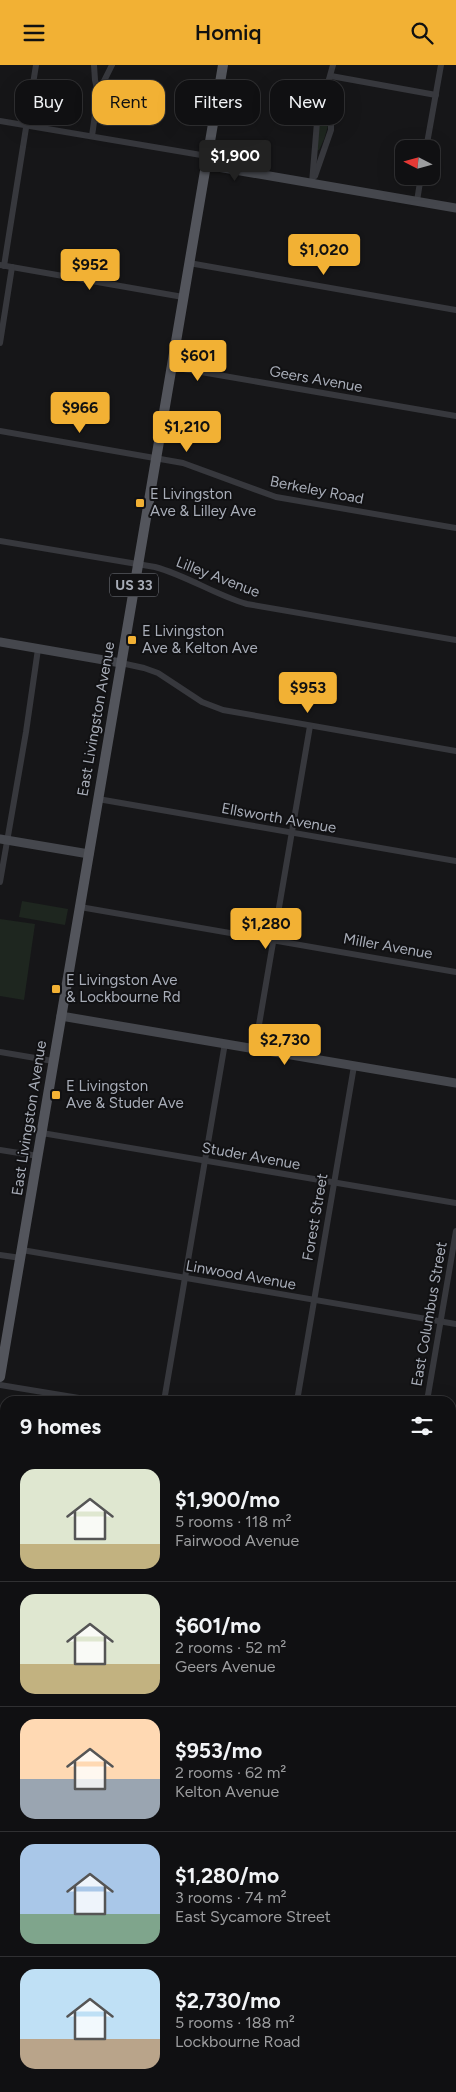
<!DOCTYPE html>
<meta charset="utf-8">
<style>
body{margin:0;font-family:Figtree,sans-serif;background:#1e1e20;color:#f1f3f6;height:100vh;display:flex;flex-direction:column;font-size:19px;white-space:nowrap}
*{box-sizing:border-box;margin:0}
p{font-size:16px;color:#9c9d9f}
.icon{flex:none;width:28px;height:28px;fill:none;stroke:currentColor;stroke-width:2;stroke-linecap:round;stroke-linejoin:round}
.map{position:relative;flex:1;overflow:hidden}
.drawer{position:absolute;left:0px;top:1331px;width:456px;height:696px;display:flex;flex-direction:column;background:#101012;border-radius:15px 15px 0 0;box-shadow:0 5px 20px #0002,0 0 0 1px #303032}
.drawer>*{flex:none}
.guide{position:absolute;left:15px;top:15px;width:426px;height:45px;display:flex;gap:10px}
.needle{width:32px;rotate:276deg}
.buttons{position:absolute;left:395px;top:75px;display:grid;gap:10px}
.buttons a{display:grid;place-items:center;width:45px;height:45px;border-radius:10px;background:#101012;box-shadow:0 5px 20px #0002,0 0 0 1px #303032;font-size:25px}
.price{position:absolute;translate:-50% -42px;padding:0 11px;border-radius:5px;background:#f2b134;color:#111;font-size:16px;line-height:32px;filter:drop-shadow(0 1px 2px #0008)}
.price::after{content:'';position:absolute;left:50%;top:30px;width:15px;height:11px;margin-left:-8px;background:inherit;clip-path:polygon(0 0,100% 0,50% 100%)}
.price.on{background:#222;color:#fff}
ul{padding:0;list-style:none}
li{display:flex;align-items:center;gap:15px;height:125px;padding:0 20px}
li+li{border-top:1px solid #303032}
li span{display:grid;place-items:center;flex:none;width:140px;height:100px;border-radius:15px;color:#555}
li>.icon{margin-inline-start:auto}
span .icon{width:60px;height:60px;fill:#fffc;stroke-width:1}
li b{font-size:21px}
h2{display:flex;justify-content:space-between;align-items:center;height:60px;padding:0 20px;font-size:21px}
.tag{padding:0 18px;border-radius:15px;background:#101012;box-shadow:0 5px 20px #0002,0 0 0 1px #303032;font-size:18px;line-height:45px}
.tag.on{background:#f2b134;color:#111}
header{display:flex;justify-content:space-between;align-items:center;height:65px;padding:0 20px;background:#f2b134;color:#111;font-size:22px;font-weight:600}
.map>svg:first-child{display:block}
.green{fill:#1e261f}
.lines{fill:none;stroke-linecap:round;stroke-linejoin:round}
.street{stroke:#37383d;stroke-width:6}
.secondary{stroke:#45474d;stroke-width:9}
.primary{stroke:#53555c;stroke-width:10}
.poi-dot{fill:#f2b134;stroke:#111113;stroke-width:2}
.labels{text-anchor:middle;stroke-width:4;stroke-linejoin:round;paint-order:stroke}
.shield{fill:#111113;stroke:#7b7e86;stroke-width:1}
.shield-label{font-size:14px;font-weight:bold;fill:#a8adb8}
.street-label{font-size:15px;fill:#a8adb8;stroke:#111113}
.poi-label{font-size:15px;fill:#a8adb8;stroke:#111113;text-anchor:start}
</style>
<header><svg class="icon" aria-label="menu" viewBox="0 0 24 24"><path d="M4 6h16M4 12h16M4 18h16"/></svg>Homiq<svg class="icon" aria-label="search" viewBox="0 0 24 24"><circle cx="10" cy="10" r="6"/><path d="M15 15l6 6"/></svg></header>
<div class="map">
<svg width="456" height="2027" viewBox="0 0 456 2027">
<rect width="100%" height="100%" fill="#161618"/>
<g class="green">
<path d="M 327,38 C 332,52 326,72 319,85 L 316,86 L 316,69 L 323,39 Z"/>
<path d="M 22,836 L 68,844 L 65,860 L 19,852 Z"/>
<path d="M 0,854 L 35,859 L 24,935 L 0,931 Z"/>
<path d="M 451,1951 L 456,1951 L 456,1981 L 451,1980 Z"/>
</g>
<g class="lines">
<g class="street">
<path d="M 94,0 L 95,15 L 98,28"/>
<path d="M 331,11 L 436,30"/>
<path d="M 0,56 L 207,91"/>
<path d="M 92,71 L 98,28 L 112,0"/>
<path d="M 426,84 L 441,0"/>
<path d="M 315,111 L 331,65 L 331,19"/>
<path d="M 312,118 L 317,57 L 333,0"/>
<path d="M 417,136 L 421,111"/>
<path d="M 189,198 L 456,245"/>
<path d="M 0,200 L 183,232"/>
<path d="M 4,201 L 36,0"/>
<path d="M 0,278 L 12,202"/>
<path d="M 172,302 L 456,351"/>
<path d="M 0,366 L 183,398 L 276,432 L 456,463"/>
<path d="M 0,476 L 155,502 C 188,511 215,530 247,539 L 456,575"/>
<path d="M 121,598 L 144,603 L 158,608 L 202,637 L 223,645 L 456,686"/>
<path d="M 98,734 L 456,796"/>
<path d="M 0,817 L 26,667 L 38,584"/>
<path d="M 80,842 L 456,907"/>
<path d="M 255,983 L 310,661"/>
<path d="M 0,987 L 53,996"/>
<path d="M 42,1068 L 456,1138"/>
<path d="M 0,1085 L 38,1091"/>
<path d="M 22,1185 L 456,1259"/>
<path d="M 0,1190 L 21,1193"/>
<path d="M 0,1320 L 97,1336"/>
<path d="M 164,1336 L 225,978"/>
<path d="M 297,1336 L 354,1001"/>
<path d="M 427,1336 L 456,1166"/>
<path d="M 451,1396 L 456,1397"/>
<path d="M 0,1460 L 5,1461"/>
<path d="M 451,1535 L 456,1536"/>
<path d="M 451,1820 L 456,1792"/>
<path d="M 0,1831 L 5,1832"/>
<path d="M 451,1904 L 456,1905"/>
<path d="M 0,1940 L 5,1941"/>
<path d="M 451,2019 L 456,2020"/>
<path d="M 48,2027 L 49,2022"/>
<path d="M 180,2027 L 181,2022"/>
<path d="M 311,2027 L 311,2022"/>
<path d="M 410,2027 L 411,2022"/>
</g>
<g class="secondary">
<path d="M 206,100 L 456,143"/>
<path d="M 0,577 L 121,598"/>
<path d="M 0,774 L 89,789"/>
<path d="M 61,951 L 456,1018"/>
<path d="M 0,1579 L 5,1580"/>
<path d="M 451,1653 L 456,1654"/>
<path d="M 0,1708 L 5,1709"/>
<path d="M 451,1781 L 456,1782"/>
</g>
<path class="primary" d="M 0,1312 L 223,0"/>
</g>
<g class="poi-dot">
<rect x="135" y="433" width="10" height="10" rx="2.5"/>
<rect x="127" y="570" width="10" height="10" rx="2.5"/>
<rect x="51" y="919" width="10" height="10" rx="2.5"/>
<rect x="51" y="1025" width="10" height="10" rx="2.5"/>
</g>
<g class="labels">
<rect class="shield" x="110" y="508.5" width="48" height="23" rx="4"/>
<g class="shield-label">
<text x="134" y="525">US 33</text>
</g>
<g class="street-label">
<text transform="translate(316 314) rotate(10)" y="5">Geers Avenue</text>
<text transform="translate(317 425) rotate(11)" y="5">Berkeley Road</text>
<text transform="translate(218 512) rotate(21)" y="5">Lilley Avenue</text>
<text transform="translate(96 654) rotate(-80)" y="5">East Livingston Avenue</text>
<text transform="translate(279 753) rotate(10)" y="5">Ellsworth Avenue</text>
<text transform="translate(388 881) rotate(10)" y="5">Miller Avenue</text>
<text transform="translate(29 1053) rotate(-81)" y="5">East Livingston Avenue</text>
<text transform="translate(251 1091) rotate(10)" y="5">Studer Avenue</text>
<text transform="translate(315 1152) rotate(-80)" y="5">Forest Street</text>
<text transform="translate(241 1210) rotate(10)" y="5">Linwood Avenue</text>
<text transform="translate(429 1249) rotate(-80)" y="5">East Columbus Street</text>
</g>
<g class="poi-label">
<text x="150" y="434">E Livingston<tspan x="150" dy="17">Ave &amp; Lilley Ave</tspan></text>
<text x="142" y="571">E Livingston<tspan x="142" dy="17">Ave &amp; Kelton Ave</tspan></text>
<text x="66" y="920">E Livingston Ave<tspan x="66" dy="17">&amp; Lockbourne Rd</tspan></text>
<text x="66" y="1026">E Livingston<tspan x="66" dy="17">Ave &amp; Studer Ave</tspan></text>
</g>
</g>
</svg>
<div class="buttons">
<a><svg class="needle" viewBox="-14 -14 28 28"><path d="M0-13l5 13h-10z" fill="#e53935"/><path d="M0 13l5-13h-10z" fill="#9c9d9f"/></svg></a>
</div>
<b class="price on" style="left:235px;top:117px">$1,900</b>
<b class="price" style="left:324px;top:211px">$1,020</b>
<b class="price" style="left:90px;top:226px">$952</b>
<b class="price" style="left:198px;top:317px">$601</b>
<b class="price" style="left:80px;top:369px">$966</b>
<b class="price" style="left:187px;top:388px">$1,210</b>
<b class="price" style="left:308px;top:649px">$953</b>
<b class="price" style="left:266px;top:885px">$1,280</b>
<b class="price" style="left:285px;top:1001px">$2,730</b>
<div class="guide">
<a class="tag">Buy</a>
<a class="tag on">Rent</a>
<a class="tag">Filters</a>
<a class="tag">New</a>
</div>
<section class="drawer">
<h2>9 homes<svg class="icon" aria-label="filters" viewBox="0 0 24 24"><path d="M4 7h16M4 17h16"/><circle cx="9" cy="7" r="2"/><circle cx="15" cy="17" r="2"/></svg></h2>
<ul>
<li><span style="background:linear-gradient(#dfe7d0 75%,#c2b280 0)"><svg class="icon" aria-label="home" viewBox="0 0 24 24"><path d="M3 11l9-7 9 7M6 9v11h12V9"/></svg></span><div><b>$1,900/mo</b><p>5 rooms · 118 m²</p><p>Fairwood Avenue</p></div></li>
<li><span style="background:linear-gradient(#dfe7d0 70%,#c2b280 0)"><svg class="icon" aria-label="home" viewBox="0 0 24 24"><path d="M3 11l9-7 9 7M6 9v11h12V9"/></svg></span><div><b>$601/mo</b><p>2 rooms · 52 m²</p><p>Geers Avenue</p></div></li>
<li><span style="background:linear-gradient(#ffd9b3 60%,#9aa5b1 0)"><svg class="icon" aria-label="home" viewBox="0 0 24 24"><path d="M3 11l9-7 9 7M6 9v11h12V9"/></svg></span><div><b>$953/mo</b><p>2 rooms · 62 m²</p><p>Kelton Avenue</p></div></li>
<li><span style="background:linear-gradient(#a9c7e8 70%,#7fa58c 0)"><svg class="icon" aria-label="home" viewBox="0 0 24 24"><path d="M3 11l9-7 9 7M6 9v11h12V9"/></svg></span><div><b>$1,280/mo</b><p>3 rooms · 74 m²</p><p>East Sycamore Street</p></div></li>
<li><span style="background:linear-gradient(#bfe0f5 70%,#b9a48a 0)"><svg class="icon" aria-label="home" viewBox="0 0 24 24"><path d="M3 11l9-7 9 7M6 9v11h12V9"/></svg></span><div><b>$2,730/mo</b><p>5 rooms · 188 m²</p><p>Lockbourne Road</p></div></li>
</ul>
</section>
</div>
